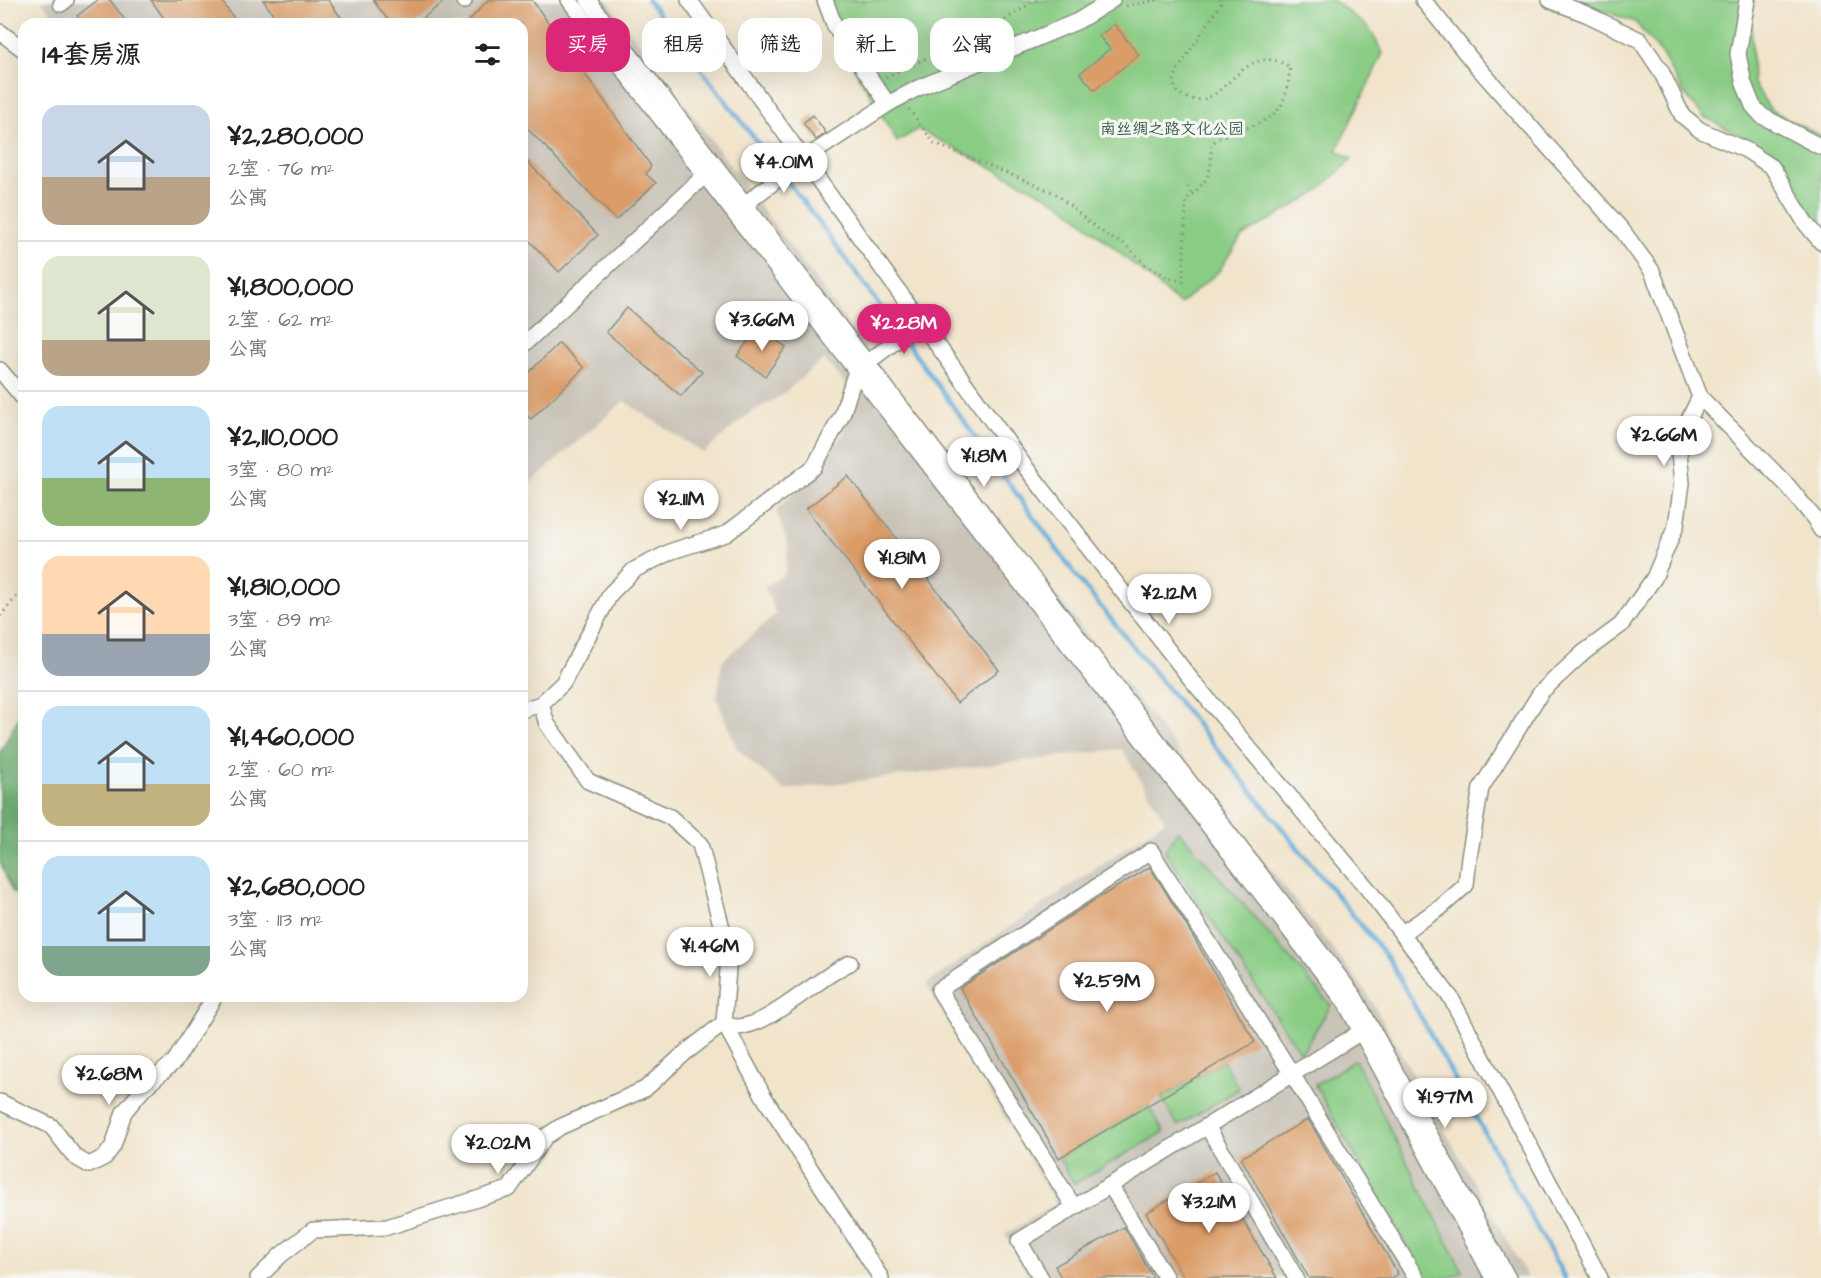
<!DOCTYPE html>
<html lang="zh">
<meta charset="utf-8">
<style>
body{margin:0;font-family:"Architects Daughter","LXGW WenKai TC",sans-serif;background:#f6f6f6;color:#202124;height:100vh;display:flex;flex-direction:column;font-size:22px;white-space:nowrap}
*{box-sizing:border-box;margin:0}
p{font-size:20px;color:#757577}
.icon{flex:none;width:33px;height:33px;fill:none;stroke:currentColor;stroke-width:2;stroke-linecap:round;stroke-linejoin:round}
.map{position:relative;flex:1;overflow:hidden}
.sheet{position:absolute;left:18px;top:18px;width:510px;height:984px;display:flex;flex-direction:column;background:#fff;border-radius:18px;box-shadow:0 6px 24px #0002}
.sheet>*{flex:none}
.guide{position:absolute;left:546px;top:18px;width:570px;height:54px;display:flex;gap:12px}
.price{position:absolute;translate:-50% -51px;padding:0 14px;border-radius:21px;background:#fff;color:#222;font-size:20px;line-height:39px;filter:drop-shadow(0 2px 3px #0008)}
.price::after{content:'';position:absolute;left:50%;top:36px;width:18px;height:14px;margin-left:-9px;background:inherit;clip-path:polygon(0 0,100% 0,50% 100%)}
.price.current{background:#db2777;color:#fff}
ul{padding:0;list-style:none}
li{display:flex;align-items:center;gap:18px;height:150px;padding:0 24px}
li+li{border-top:2px solid #e0e0e0}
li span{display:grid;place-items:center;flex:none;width:168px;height:120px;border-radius:18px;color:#555}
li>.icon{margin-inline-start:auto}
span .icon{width:72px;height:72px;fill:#fffc;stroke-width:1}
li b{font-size:26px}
h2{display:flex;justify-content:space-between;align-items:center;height:72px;padding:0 24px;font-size:26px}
.chip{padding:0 21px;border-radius:18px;background:#fff;box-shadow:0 6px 24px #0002;font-size:21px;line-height:54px}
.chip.current{background:#db2777;color:#fff}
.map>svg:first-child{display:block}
.industrial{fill:#c9c3b8}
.green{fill:#89cc84;stroke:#54845c;stroke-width:1.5}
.forest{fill:#6eb072;stroke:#467653;stroke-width:1.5}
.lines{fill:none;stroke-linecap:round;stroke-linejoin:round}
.stream{stroke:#61abd9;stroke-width:4.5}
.building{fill:#db9c68}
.minor-casing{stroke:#889080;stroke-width:18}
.path{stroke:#889080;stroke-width:3;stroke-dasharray:1.5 4.5;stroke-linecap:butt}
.minor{stroke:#fff;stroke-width:15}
.labels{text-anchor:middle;stroke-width:6;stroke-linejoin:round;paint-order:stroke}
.park-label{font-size:16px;fill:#345a44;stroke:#f6f6f2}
</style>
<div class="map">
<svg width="1821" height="1278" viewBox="0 0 1821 1278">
<rect width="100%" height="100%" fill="#f6f6f2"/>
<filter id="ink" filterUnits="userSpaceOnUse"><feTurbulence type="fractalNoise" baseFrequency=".0167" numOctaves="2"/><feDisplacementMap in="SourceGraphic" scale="12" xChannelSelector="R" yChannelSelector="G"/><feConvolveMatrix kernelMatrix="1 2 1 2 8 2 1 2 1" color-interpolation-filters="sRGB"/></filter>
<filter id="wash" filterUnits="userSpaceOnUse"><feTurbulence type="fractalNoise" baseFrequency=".008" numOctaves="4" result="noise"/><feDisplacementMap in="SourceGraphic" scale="24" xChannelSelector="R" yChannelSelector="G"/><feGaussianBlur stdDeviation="1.35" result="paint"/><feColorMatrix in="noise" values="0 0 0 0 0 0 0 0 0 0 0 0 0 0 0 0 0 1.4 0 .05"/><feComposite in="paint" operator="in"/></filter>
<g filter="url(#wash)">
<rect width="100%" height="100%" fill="#f1e4cb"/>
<path class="industrial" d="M 41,0 L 607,0 L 927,430 L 1367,993 L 1528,1278 L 1030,1278 L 1005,1234 L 1056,1204 L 926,984 L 1165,821 L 1122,749 L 784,790 L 737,749 L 717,699 L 722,661 L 776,614 L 764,587 L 785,574 L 788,545 L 776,510 L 812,475 L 844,433 L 850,389 L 824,359 L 780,396 L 750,413 L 703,453 L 624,401 L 522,490 L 522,24 L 59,24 Z"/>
<g class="green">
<path d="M 815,0 L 1333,0 L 1369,28 L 1383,53 L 1337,150 L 1352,159 L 1316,193 L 1241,237 L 1218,272 L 1180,304 L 1063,205 L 918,129 L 897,142 Z"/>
<path d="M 1573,0 L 1754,0 L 1751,15 L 1753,83 L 1771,110 L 1821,136 L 1821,229 L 1809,219 L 1783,158 L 1704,117 L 1684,94 L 1661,53 L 1635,22 Z"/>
<path d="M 1178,830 L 1331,1005 L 1301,1054 L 1165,851 Z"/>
<path d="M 1355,1060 L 1463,1272 L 1451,1278 L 1425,1278 L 1315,1085 Z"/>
<path d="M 1223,1061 L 1239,1089 L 1178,1126 L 1161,1098 Z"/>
<path d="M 1148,1105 L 1164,1132 L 1074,1184 L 1059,1158 Z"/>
</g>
<path class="forest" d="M 24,695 L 24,902 L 12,891 L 0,862 L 0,753 L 21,712 Z"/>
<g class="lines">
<path class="stream" d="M 648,0 L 821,225 L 1083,585 L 1388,958 L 1565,1278"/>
</g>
<g id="blocks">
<g class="building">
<path d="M 98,0 L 110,0 L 128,24 L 83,24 L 77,16 Z"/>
<path d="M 151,0 L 221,0 L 238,24 L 168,24 Z"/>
<path d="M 263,0 L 328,0 L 346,24 L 280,24 Z"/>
<path d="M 373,0 L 446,0 L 415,24 L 391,24 Z"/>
<path d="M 488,0 L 532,0 L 651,166 L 646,174 L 656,183 L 616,220 L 522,123 L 522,24 L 466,24 Z"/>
<path d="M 1114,24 L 1139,55 L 1094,90 L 1080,73 L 1110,49 L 1099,36 Z"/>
<path d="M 813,115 L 826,133 L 816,140 L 803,123 Z"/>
<path d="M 522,156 L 598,235 L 559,272 L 522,233 Z"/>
<path d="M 627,308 L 702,372 L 681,396 L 606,332 Z"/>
<path d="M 758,327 L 786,347 L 765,376 L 737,356 Z"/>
<path d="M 559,343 L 584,368 L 531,419 L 522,410 L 522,379 Z"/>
<path d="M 848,476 L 999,670 L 957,703 L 806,509 Z"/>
<path d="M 1150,867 L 1188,928 L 1255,1042 L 1059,1158 L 960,988 L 1090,903 Z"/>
<path d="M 1308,1119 L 1398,1274 L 1391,1278 L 1309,1278 L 1241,1158 Z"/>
<path d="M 1215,1172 L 1277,1278 L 1184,1278 L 1146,1213 Z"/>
<path d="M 1124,1227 L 1153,1278 L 1061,1278 L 1055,1266 Z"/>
</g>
</g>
</g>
<g filter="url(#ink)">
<use href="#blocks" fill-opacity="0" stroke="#889080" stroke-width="1.5"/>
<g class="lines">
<defs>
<g id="minor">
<path d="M 464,0 L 464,1"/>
<path d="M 569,0 L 1345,1002 L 1493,1278"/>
<path d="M 588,0 L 1354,996 L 1508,1278"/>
<path d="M 689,0 L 1023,464 L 1190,678 L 1367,888 L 1451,998 L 1600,1278"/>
<path d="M 825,0 L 835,27 L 888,104"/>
<path d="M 1550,0 L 1586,14 L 1640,40 L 1661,71 L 1682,115 L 1700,130 L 1746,150 L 1772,167 L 1806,224 L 1821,242"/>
<path d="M 1747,0 L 1738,54 L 1744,84 L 1753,106 L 1762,116 L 1821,147"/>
<path d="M 61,4 L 66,0"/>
<path d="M 0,32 L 24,50"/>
<path d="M 745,204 L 804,159 L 888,104 L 918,88 L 1078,21 L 1112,0"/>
<path d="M 522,346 L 705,175"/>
<path d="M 0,370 L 24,399"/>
<path d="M 1700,397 L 1788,486 L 1814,518 L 1821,530"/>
<path d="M 541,704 L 547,724 L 588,781 L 670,817 L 700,844 L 729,955 L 724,1023 L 764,1097 L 881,1278"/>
<path d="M 522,710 L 541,704 L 563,683 L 611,593 L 634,570 L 672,551 L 726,534 L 814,467 L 842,415 L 856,371 L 921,322"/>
<path d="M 1402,933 L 1440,908 L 1466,885 L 1469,857 L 1481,788 L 1541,692 L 1583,653 L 1621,625 L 1654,578 L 1676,526 L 1682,483 L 1679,452 L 1683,431 L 1700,397 L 1652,271 L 1622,230 L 1474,63 L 1423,0"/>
<path d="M 0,1102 L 51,1126 L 75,1157 L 89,1165 L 105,1157 L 113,1146 L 124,1112 L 144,1088 L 175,1061 L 215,996"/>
<path d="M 1207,1126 L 1296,1278"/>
<path d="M 1110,1185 L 1166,1278"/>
<path d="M 1074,1207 L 939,990 L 1151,851 L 1292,1074 L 1416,1278"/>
<path d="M 258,1278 L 281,1255 L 313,1230 L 387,1227 L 509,1189 L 545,1137 L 560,1127 L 645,1089 L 685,1053 L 724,1023 C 728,1025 733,1027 737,1027 C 770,1026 818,977 850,963"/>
<path d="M 1041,1278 L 1019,1241 L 1361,1032"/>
</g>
</defs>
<use href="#minor" class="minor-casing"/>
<g class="path">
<path d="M 1126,6 L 1158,0"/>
<path d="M 886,77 L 995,26 L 1036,0"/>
<path d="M 909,109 L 934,143 L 1055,193 L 1089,222 L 1109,237 L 1125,244 L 1145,264 L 1168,278 L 1183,281 L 1186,200 C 1207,182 1213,174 1211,145 C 1218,137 1225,135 1235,132 C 1277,118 1286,112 1290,67 C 1236,33 1223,130 1175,90 L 1174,81 L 1177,71 L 1223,0"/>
<path d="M 1188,186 L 1192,195"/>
<path d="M 0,616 L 24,588"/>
</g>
<use href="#minor" class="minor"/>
</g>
</g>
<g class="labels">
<g class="park-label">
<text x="1172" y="134">南丝绸之路文化公园</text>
</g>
</g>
</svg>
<b class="price" style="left:784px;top:194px">¥4.01M</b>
<b class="price" style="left:762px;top:352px">¥3.66M</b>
<b class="price current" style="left:904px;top:355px">¥2.28M</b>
<b class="price" style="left:1664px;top:467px">¥2.66M</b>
<b class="price" style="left:984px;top:488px">¥1.8M</b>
<b class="price" style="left:681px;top:531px">¥2.11M</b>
<b class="price" style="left:902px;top:590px">¥1.81M</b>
<b class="price" style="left:1169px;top:625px">¥2.12M</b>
<b class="price" style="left:710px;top:978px">¥1.46M</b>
<b class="price" style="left:1107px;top:1013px">¥2.59M</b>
<b class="price" style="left:109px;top:1106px">¥2.68M</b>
<b class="price" style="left:1445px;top:1129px">¥1.97M</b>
<b class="price" style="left:498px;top:1175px">¥2.02M</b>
<b class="price" style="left:1209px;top:1234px">¥3.21M</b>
<div class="guide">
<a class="chip current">买房</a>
<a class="chip">租房</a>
<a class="chip">筛选</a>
<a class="chip">新上</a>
<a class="chip">公寓</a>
</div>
<section class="sheet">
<h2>14套房源<svg class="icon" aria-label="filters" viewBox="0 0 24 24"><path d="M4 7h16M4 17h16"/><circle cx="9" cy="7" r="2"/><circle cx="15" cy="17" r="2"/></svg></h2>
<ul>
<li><span style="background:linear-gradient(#c9d6e8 60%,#b9a48a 0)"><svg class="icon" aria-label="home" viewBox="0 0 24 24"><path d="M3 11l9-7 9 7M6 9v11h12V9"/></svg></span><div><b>¥2,280,000</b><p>2室 · 76 m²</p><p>公寓</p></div></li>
<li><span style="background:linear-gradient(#dfe7d0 70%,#b9a48a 0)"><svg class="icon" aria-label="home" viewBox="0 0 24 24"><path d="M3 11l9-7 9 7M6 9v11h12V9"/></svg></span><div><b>¥1,800,000</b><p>2室 · 62 m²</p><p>公寓</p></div></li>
<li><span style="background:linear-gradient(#bfe0f5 60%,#8fb573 0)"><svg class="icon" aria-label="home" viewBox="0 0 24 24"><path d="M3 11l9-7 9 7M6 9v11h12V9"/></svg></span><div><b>¥2,110,000</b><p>3室 · 80 m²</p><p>公寓</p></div></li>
<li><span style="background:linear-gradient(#ffd9b3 65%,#9aa5b1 0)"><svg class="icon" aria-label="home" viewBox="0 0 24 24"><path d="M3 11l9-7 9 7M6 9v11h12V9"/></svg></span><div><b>¥1,810,000</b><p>3室 · 89 m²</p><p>公寓</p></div></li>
<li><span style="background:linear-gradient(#bfe0f5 65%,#c2b280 0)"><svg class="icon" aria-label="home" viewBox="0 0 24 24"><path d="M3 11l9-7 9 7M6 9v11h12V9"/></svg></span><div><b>¥1,460,000</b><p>2室 · 60 m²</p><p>公寓</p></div></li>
<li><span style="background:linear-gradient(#bfe0f5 75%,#7fa58c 0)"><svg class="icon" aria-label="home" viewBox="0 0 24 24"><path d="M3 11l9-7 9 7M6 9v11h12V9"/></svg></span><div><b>¥2,680,000</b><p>3室 · 113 m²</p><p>公寓</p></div></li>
</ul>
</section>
</div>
